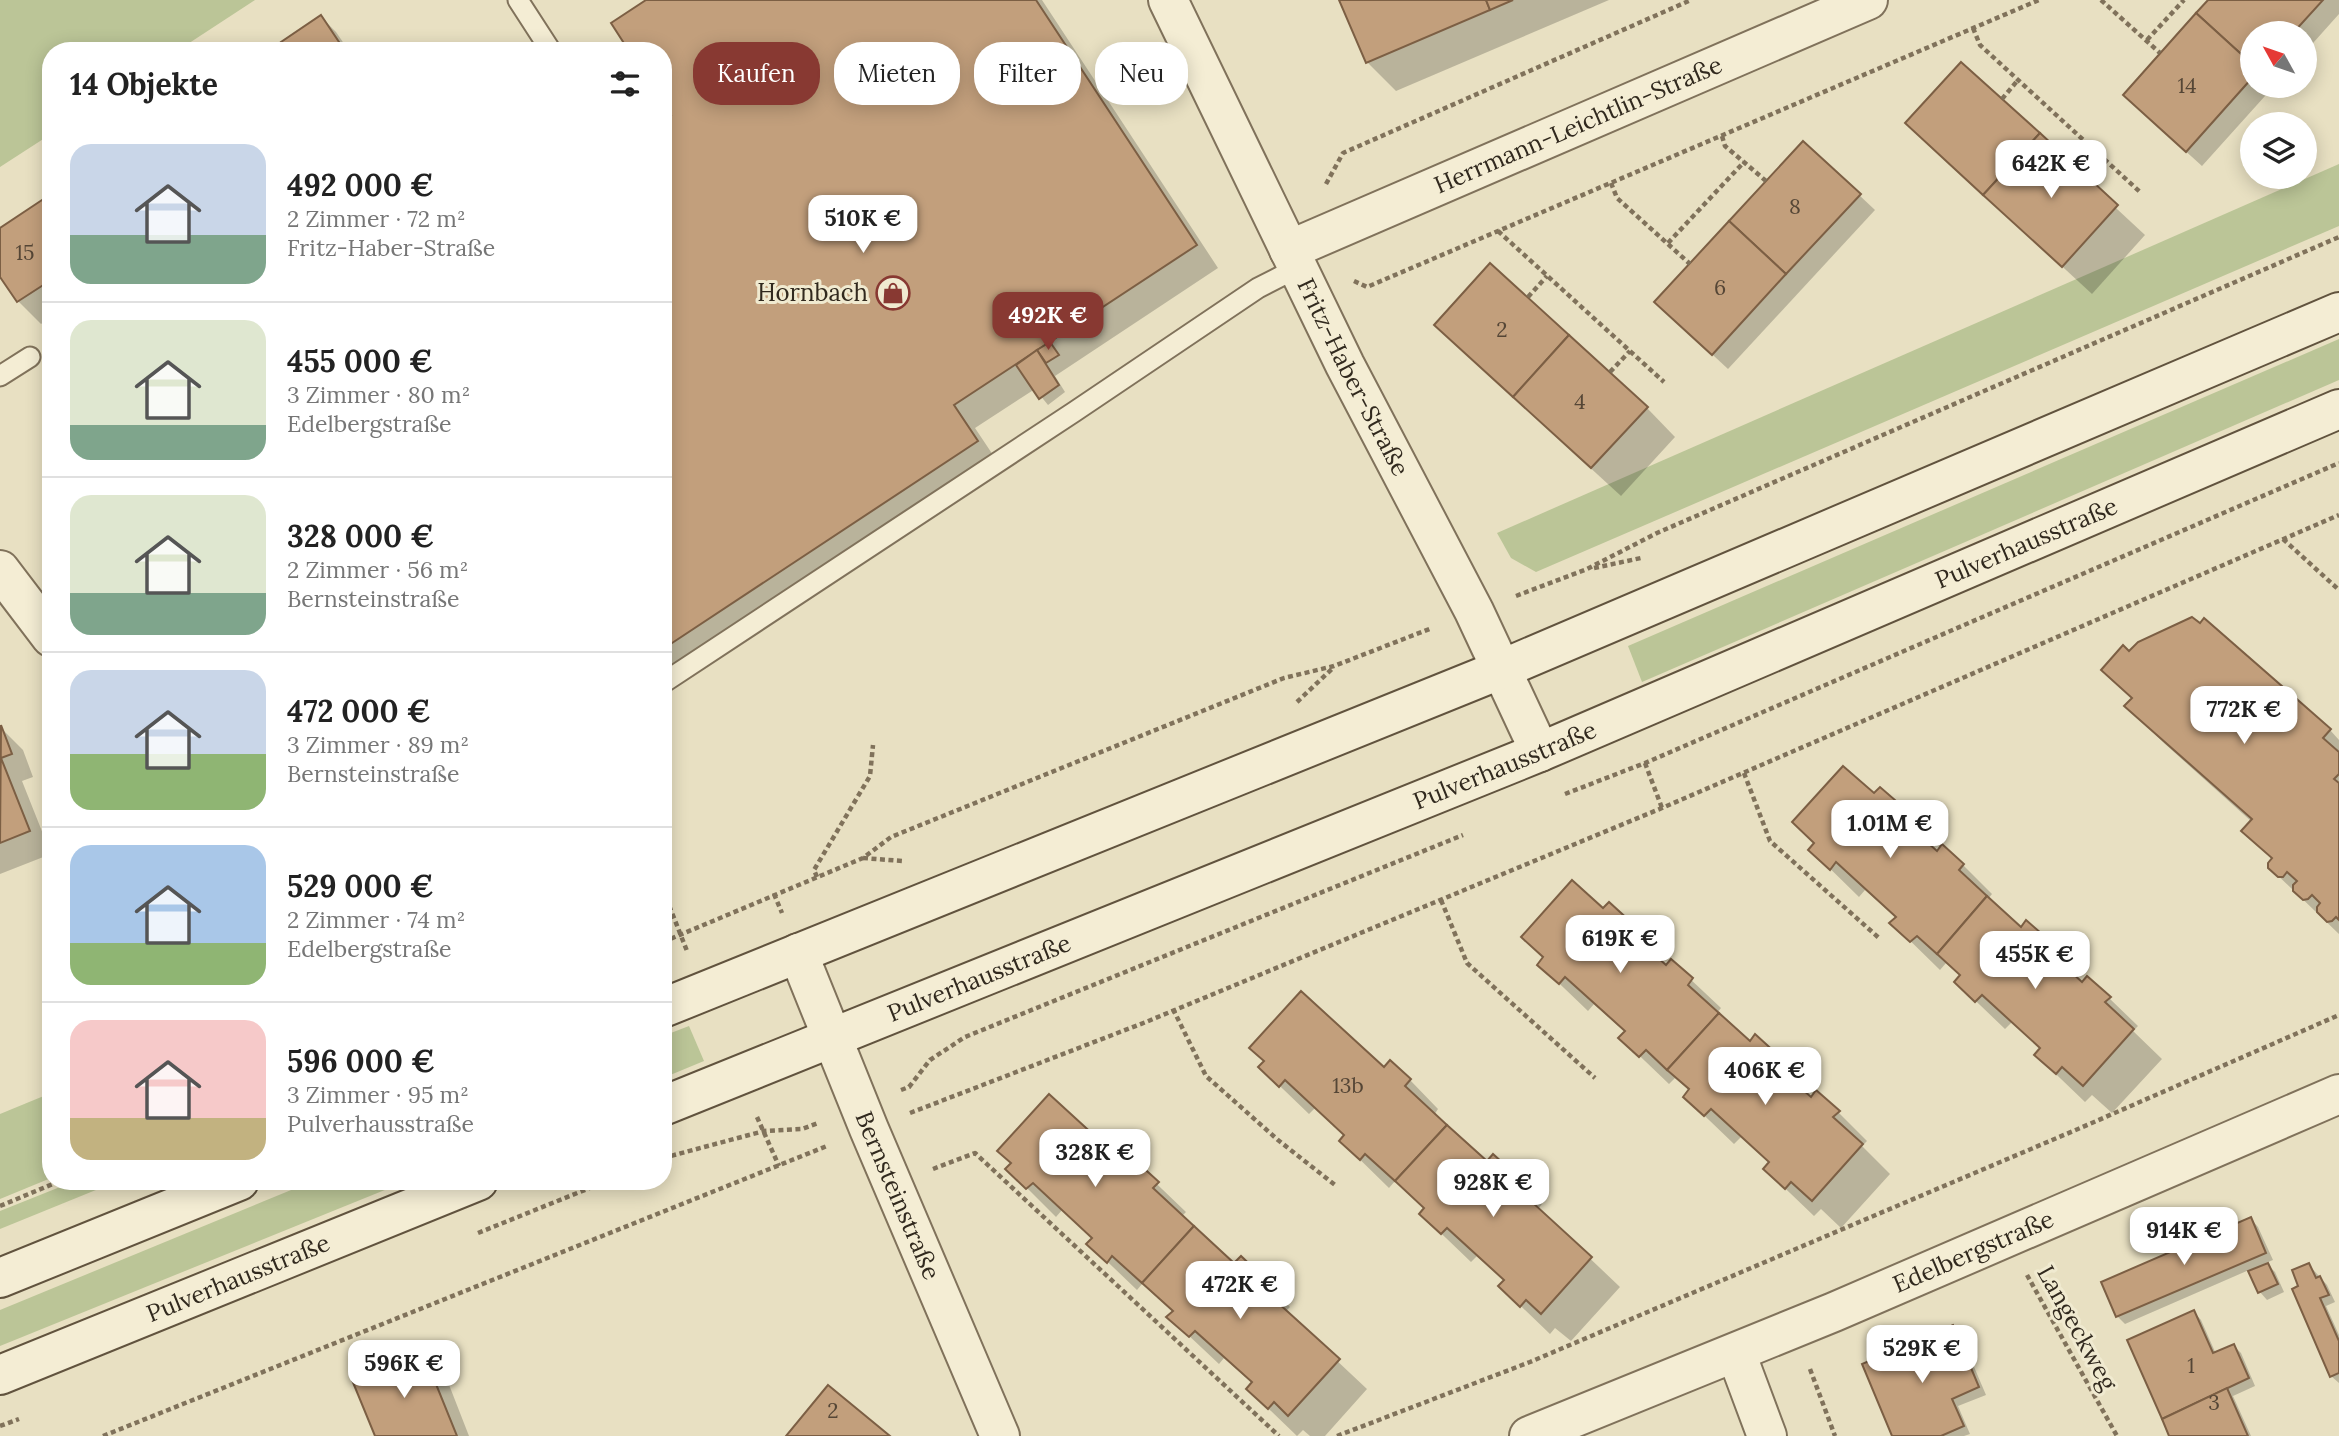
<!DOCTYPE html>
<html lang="de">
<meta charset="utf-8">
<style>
body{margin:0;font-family:Lora,serif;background:#f6f6f6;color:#222;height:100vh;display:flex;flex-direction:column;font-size:26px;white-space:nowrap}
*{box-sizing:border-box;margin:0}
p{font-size:23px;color:#767676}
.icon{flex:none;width:38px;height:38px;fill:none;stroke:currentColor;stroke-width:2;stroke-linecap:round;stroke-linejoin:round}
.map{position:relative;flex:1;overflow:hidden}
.details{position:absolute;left:42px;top:42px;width:630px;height:1148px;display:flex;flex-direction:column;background:#fff;border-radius:28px;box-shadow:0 4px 18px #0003}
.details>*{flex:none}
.banner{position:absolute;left:693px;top:42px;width:665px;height:63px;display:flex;gap:14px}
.needle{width:46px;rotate:310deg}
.fabs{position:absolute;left:2240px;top:21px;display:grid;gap:14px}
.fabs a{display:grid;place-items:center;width:77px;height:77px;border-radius:50%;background:#fff;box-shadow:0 4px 18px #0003;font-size:35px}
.price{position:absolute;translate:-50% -60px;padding:0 16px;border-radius:14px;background:#fff;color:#222;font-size:23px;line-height:46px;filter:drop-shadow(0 2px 4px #0008)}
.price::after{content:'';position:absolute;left:50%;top:42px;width:21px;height:16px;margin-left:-10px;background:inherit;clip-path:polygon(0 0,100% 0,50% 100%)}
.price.selected{background:#883932;color:#fff}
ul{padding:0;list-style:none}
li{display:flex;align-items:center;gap:21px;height:175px;padding:0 28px}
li+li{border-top:2px solid #e0e0e0}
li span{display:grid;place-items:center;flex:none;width:196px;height:140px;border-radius:21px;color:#555}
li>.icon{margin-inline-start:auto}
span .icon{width:84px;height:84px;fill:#fffc;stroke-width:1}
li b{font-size:30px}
h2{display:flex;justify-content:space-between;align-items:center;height:84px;padding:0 28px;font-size:30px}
.pill{padding:0 24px;border-radius:28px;background:#fff;box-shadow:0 4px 18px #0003;font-size:24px;line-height:63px}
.pill.selected{background:#883932;color:#fff}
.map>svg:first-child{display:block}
.green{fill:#bbc597}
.shadow{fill:#0003}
.building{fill:#c29f7c;stroke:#7c5f44;stroke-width:2}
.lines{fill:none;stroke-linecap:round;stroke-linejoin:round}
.service-casing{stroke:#80725b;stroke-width:23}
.minor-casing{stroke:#80725b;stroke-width:42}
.secondary-casing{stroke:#61533e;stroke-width:42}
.path{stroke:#80725b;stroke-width:4.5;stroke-dasharray:5 3.5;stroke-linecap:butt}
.service{stroke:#f4edd4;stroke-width:19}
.minor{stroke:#f4edd4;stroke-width:38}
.secondary{stroke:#f4edd4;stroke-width:38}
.labels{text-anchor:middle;stroke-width:6;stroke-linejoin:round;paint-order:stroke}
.number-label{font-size:21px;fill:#554636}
.street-label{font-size:24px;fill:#31291e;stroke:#f0ead0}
.poi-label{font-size:24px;fill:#31291e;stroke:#f0ead0;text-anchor:end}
</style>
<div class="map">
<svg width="2339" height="1436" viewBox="0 0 2339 1436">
<rect width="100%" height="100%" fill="#e8e0c2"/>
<g class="green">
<path d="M 0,0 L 255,0 L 177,51 L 51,51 L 51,134 L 0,167 Z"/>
<path d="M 2339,164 L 2339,226 L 1536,572 L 1511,558 L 1497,533 Z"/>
<path d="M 2339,339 L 2339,380 L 1642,682 L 1628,646 Z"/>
<path d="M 689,1026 L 704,1061 L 663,1078 L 663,1036 Z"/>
<path d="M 51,1093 L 51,1178 L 0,1199 L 0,1114 Z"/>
<path d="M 75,1181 L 118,1181 L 0,1229 L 0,1211 Z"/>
<path d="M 313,1181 L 407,1181 L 0,1346 L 0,1310 Z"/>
</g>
<g class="shadow">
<path d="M 649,0 L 1042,0 L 1218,268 L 1055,376 L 1065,392 L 1048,405 L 1035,389 L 975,428 L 999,464 L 663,686 L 663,123 L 674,116 L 663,51 Z"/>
<path d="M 1340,0 L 1609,0 L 1396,91 L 1367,62 Z"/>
<path d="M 2211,0 L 2339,0 L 2339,14 L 2305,52 L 2305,33 L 2252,33 L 2252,86 L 2274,86 L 2202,166 L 2140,110 Z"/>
<path d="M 321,17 L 336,32 L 349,51 L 289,51 Z"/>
<path d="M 1961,64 L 2145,235 L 2092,294 L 1907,123 Z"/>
<path d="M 1804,143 L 1875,210 L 1728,369 L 1672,317 Z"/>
<path d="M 51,197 L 51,317 L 41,324 L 18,301 L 0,274 L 0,230 Z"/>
<path d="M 1465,353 L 1647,408 L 1675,437 L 1621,496 Z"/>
<path d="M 2129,653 L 2330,730 L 2339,740 L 2339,934 L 2270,868 L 2273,860 L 2244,831 L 2252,822 L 2165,744 L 2126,706 L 2133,699 L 2104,670 Z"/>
<path d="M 0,727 L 23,750 L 33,777 L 22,781 L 51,854 L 0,874 Z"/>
<path d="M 1880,790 L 1930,837 L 1925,842 L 1937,853 L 1963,865 L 1992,894 L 1988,899 L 2021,929 L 2026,923 L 2048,942 L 2076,970 L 2071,975 L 2082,985 L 2109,998 L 2138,1026 L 2133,1031 L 2162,1059 L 2112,1113 L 2092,1095 L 2085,1102 L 2036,1055 L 2041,1049 L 2012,1022 L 2005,1029 L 1956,982 L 1961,976 L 1946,963 L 1940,970 L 1892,923 L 1897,918 L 1865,890 L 1859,897 L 1811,850 Z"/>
<path d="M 1609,904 L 1659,952 L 1654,957 L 1666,968 L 1671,961 L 1721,1008 L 1717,1013 L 1750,1043 L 1777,1056 L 1805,1085 L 1800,1090 L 1811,1099 L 1838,1112 L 1867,1141 L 1862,1146 L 1890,1174 L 1841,1228 L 1821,1209 L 1814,1216 L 1765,1169 L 1771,1164 L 1741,1137 L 1734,1144 L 1685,1097 L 1690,1091 L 1675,1078 L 1669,1084 L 1621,1038 L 1626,1033 L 1594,1004 L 1588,1011 L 1540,965 Z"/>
<path d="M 1260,1067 L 1384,1070 L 1410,1080 L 1438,1109 L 1434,1115 L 1487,1163 L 1513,1175 L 1542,1204 L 1538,1209 L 1620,1287 L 1571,1341 L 1555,1328 L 1550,1334 L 1500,1286 L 1505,1281 L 1477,1256 L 1471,1262 L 1421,1214 L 1425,1209 L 1395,1181 L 1389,1188 L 1341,1141 L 1345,1136 L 1315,1108 L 1309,1114 Z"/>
<path d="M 1138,1166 L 1186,1212 L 1181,1217 L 1234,1266 L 1262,1278 L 1290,1307 L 1285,1312 L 1367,1389 L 1325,1436 L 1310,1436 L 1303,1430 L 1297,1436 L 1248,1389 L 1253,1384 L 1224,1358 L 1219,1364 L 1169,1317 L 1174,1312 L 1142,1284 L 1137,1290 L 1089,1244 L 1094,1239 L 1062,1210 L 1056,1217 L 1008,1169 L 1132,1172 Z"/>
<path d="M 2251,1219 L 2258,1227 L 2273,1260 L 2266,1263 L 2275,1272 L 2284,1292 L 2267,1300 L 2260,1292 L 2249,1270 L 2125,1324 L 2117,1316 Z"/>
<path d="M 2309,1265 L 2327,1285 L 2335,1302 L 2326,1306 L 2339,1335 L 2339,1383 L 2331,1376 L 2301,1287 Z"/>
<path d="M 2194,1312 L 2201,1320 L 2216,1354 L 2234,1346 L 2241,1353 L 2255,1386 L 2233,1396 L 2251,1436 L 2171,1436 Z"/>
<path d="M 1953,1327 L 1960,1334 L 1986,1395 L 1958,1406 L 1970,1434 L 1964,1436 L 1894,1436 Z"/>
<path d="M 423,1354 L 446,1377 L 469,1436 L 377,1436 L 378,1371 L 384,1360 L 391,1367 Z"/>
</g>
<g class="building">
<path d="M 646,0 L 1036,0 L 1197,245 L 954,405 L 978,441 L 663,649 L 663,121 L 671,115 L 663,103 L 663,51 L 629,51 L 611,23 Z"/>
<path d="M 1339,0 L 1486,0 L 1490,10 L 1366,63 Z"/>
<path d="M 1486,0 L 1513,0 L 1490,10 Z"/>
<path d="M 2208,0 L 2323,0 L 2293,33 L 2252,33 L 2252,64 L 2196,13 Z"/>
<path d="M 2196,13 L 2252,64 L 2252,78 L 2186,152 L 2123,95 Z"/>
<path d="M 321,15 L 345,51 L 287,51 L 281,42 Z"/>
<path d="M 1961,62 L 2040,133 L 1983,195 L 1905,123 Z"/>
<path d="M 2040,133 L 2118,205 L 2062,267 L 1983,195 Z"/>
<path d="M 1803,141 L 1861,194 L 1786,274 L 1729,221 Z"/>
<path d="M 51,194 L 51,280 L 17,302 L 0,277 L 0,228 Z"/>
<path d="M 1729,221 L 1786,274 L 1712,355 L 1654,302 Z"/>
<path d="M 1490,263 L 1569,335 L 1513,397 L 1434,325 Z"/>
<path d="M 1569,335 L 1648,407 L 1591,468 L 1513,397 Z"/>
<path d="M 1050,342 L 1059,355 L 1046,363 L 1037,350 Z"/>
<path d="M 1037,350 L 1059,385 L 1039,399 L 1016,365 Z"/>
<path d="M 2192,617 L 2200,623 L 2204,618 L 2331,729 L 2323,738 L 2339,752 L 2339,774 L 2334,779 L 2339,783 L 2339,920 L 2336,917 L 2332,921 L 2327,922 L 2317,912 L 2317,907 L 2320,903 L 2312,895 L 2308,899 L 2303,900 L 2293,891 L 2293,885 L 2297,881 L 2287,872 L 2283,877 L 2278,877 L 2268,868 L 2268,863 L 2272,858 L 2241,831 L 2252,819 L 2124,706 L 2132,698 L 2101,670 L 2123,645 L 2129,651 L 2138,642 Z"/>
<path d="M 1,725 L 12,754 L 1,758 L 30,831 L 0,843 Z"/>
<path d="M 1843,766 L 1874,793 L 1880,787 L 1903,807 L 1896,814 L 1937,851 L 1942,844 L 1964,864 L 1959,870 L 1987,896 L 1937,954 L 1917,936 L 1910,942 L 1889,923 L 1896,917 L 1836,862 L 1830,870 L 1808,850 L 1814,843 L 1792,822 Z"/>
<path d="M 1572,880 L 1603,908 L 1609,902 L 1631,922 L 1625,928 L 1666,965 L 1671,959 L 1693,978 L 1688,985 L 1719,1013 L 1667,1070 L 1646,1050 L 1639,1057 L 1618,1038 L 1625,1031 L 1565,977 L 1559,984 L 1537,965 L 1543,957 L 1521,937 Z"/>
<path d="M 1987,896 L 2021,927 L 2026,920 L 2049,940 L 2043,946 L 2082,982 L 2087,976 L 2111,997 L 2105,1002 L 2134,1029 L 2083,1086 L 2062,1067 L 2056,1074 L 2034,1055 L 2040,1048 L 1982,995 L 1975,1002 L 1954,982 L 1960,975 L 1937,954 Z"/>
<path d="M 1301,991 L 1384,1067 L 1390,1060 L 1411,1079 L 1405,1086 L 1447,1125 L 1395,1181 L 1365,1154 L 1360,1160 L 1339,1141 L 1344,1135 L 1285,1080 L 1279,1087 L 1258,1067 L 1264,1061 L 1249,1048 Z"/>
<path d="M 1719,1013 L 1750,1041 L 1755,1034 L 1778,1055 L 1771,1061 L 1811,1097 L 1816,1090 L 1840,1111 L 1833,1117 L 1863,1144 L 1812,1201 L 1791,1182 L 1785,1189 L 1763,1169 L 1769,1162 L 1711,1109 L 1704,1116 L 1683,1097 L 1689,1089 L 1667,1070 Z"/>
<path d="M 1049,1094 L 1132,1170 L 1138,1163 L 1159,1182 L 1153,1188 L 1194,1226 L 1142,1283 L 1112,1256 L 1107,1263 L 1086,1244 L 1092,1238 L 1033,1183 L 1026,1189 L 1005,1169 L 1011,1163 L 997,1151 Z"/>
<path d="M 1447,1125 L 1487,1161 L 1493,1154 L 1515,1174 L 1509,1181 L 1592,1257 L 1541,1314 L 1526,1300 L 1520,1307 L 1498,1286 L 1504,1280 L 1447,1228 L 1441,1234 L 1419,1214 L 1424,1208 L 1395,1181 Z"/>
<path d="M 2251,1217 L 2266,1253 L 2116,1317 L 2101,1282 Z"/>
<path d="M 1194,1226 L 1234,1263 L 1241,1256 L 1263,1277 L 1256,1283 L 1340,1359 L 1288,1416 L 1274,1402 L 1268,1409 L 1246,1389 L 1252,1382 L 1195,1331 L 1189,1337 L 1166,1317 L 1173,1311 L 1142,1283 Z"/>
<path d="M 2268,1263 L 2278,1284 L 2258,1293 L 2248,1271 Z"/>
<path d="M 2309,1263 L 2316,1278 L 2320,1276 L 2329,1295 L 2320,1298 L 2339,1341 L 2339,1373 L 2330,1377 L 2292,1289 L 2298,1286 L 2292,1270 Z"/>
<path d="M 2194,1310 L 2213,1353 L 2234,1344 L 2249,1378 L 2162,1419 L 2127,1340 Z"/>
<path d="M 1953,1325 L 1979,1387 L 1952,1399 L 1964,1426 L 1941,1436 L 1892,1436 L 1862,1364 Z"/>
<path d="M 423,1352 L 457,1436 L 375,1436 L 352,1380 L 376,1370 L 372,1363 L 384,1358 L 388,1366 Z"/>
<path d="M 828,1385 L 890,1436 L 786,1436 Z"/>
<path d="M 2227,1388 L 2248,1436 L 2169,1436 L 2162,1419 Z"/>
</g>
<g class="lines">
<defs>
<g id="service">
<path d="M 518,0 L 551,51"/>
<path d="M 0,376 L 30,357"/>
<path d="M 663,683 L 1074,412 L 1258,288 L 1297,268"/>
</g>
<g id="minor">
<path id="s1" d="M 1168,0 L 1345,365 L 1474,611 L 1540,752"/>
<path id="s2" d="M 1289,250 L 1868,0"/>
<path d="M 0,570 L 51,637"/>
<path id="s3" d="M 798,953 L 869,1129 L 1000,1436"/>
<path d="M 1736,1353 L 1767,1436"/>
<path id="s4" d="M 1529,1436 L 1834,1312 L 2339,1094"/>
</g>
<g id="secondary">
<path d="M 663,1008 L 1502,669 L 2339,312"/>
<path id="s5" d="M 663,1106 L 1540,752 L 2339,409"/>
<path d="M 0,1278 L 239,1181"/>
<path id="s6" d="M 0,1375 L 478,1181"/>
</g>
</defs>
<use href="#service" class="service-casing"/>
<use href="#minor" class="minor-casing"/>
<use href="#secondary" class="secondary-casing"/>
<g class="path">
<path d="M 2101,0 L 2160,53"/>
<path d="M 1973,28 L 1980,45 L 2140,192"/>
<path d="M 2147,40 L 2184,0"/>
<path d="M 2002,99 L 2018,80"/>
<path d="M 1722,136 L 1725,146 L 1766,181"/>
<path d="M 2088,178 L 2105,160"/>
<path d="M 1611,183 L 1617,198 L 1690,264"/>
<path d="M 1326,184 L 1343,153 L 1691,0"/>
<path d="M 1498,231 L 1664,382"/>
<path d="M 1668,243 L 1744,162"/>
<path d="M 1354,281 L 1367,287 L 2039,0"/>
<path d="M 1528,297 L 1547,276"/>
<path d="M 1610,372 L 1630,351"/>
<path d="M 2283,539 L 2339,590"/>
<path d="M 1594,568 L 1641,558"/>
<path d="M 1516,596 L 1587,569 L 1657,533 L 2339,237"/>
<path d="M 1297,702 L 1334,667"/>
<path d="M 1645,763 L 1662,808"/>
<path d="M 1744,773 L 1770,841 L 1879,938"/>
<path d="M 1565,794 L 1645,763 L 2339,463"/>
<path d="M 863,858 L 903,861"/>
<path d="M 817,877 L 814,870 L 870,776 L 873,745"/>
<path d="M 663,890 L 687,951"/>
<path d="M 774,894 L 782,913"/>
<path d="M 1441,900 L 1467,963 L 1595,1078"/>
<path d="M 663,942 L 863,858 L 891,837 L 1284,678 L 1334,666 L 1432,628"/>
<path d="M 1173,1009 L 1206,1076 L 1278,1140 L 1335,1185"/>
<path d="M 901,1090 L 909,1087 L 930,1060 L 965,1037 L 1463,835"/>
<path d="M 910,1113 L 1146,1022 L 1662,808 L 2339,515"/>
<path d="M 757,1117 L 779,1166"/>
<path d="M 663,1158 L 764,1131 L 802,1129 L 818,1123"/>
<path d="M 933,1169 L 975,1153 L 1279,1436"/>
<path d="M 0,1206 L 60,1181"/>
<path d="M 478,1233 L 607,1181"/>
<path d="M 2027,1275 L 2117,1436"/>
<path d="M 1810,1369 L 1835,1436"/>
<path d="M 0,1426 L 19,1419"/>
<path d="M 103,1436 L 827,1146"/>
<path d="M 1337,1436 L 1530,1362 L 2078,1129 L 2339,1015"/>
</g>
<use href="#service" class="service"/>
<use href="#minor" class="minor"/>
<use href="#secondary" class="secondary"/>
</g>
<defs>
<symbol id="shop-ring" viewBox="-11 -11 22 22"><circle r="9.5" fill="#f0ead0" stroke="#883932" stroke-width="1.5"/><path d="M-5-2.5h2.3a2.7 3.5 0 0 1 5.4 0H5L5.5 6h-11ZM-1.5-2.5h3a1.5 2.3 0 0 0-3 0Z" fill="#883932"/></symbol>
</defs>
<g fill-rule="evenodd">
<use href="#shop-ring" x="874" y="274" width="38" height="38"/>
</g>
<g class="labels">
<g class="number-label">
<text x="2187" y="93">14</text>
<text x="1795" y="214">8</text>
<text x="25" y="260">15</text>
<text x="1720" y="295">6</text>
<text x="1502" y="337">2</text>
<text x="1580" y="409">4</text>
<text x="1348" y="1093">13b</text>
<text x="2191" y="1373">1</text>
<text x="2214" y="1410">3</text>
<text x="833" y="1418">2</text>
</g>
<g class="street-label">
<text dy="8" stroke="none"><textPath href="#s2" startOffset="315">Herrmann-Leichtlin-Straße</textPath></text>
<text dy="8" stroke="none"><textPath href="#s1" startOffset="420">Fritz-Haber-Straße</textPath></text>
<text dy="8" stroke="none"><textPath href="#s5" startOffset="1475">Pulverhausstraße</textPath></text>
<text dy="8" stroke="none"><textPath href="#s5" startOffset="908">Pulverhausstraße</textPath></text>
<text dy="8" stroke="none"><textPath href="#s5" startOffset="341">Pulverhausstraße</textPath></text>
<text dy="8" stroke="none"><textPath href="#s3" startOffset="262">Bernsteinstraße</textPath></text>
<text dy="8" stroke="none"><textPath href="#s4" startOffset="481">Edelbergstraße</textPath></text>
<text dy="8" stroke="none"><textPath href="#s6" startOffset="257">Pulverhausstraße</textPath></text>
<text transform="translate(2077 1328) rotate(61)" y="8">Langeckweg</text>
</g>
<g class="poi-label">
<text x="868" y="301">Hornbach</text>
</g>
</g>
</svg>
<div class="fabs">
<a><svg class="needle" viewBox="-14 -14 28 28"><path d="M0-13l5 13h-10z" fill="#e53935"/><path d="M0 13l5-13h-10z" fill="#767676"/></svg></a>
<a><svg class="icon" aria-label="layers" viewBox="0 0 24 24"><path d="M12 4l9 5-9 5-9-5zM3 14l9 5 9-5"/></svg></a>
</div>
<b class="price" style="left:2051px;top:200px">642K €</b>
<b class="price" style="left:863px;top:255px">510K €</b>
<b class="price selected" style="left:1048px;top:352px">492K €</b>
<b class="price" style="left:2244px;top:746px">772K €</b>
<b class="price" style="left:1890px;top:860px">1.01M €</b>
<b class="price" style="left:1620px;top:975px">619K €</b>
<b class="price" style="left:2035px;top:991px">455K €</b>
<b class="price" style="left:1765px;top:1107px">406K €</b>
<b class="price" style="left:1095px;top:1189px">328K €</b>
<b class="price" style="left:1493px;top:1219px">928K €</b>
<b class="price" style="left:2184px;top:1267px">914K €</b>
<b class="price" style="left:1240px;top:1321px">472K €</b>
<b class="price" style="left:1922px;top:1385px">529K €</b>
<b class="price" style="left:404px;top:1400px">596K €</b>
<div class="banner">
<a class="pill selected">Kaufen</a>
<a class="pill">Mieten</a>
<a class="pill">Filter</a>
<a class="pill">Neu</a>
</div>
<section class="details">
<h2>14 Objekte<svg class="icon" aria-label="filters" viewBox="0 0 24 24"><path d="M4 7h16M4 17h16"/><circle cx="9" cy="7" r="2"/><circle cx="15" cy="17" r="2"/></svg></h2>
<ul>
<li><span style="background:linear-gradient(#c9d6e8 65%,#7fa58c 0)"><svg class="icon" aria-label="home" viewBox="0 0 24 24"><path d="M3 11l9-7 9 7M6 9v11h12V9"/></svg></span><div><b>492 000 €</b><p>2 Zimmer · 72 m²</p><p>Fritz-Haber-Straße</p></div></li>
<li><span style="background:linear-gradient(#dfe7d0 75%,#7fa58c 0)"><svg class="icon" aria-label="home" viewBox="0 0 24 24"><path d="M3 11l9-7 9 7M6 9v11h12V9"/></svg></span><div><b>455 000 €</b><p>3 Zimmer · 80 m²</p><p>Edelbergstraße</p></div></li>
<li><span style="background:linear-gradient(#dfe7d0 70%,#7fa58c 0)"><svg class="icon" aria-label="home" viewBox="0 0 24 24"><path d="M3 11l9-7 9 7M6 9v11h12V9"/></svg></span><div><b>328 000 €</b><p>2 Zimmer · 56 m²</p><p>Bernsteinstraße</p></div></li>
<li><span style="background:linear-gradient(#c9d6e8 60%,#8fb573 0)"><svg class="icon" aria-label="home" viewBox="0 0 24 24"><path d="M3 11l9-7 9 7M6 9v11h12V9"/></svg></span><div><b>472 000 €</b><p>3 Zimmer · 89 m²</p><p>Bernsteinstraße</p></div></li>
<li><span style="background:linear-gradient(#a9c7e8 70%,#8fb573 0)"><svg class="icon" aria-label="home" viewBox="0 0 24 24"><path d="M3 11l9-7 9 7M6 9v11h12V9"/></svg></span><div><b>529 000 €</b><p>2 Zimmer · 74 m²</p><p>Edelbergstraße</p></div></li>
<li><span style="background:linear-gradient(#f6c9c9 70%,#c2b280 0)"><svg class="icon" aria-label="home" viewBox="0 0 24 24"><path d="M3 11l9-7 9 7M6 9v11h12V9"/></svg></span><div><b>596 000 €</b><p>3 Zimmer · 95 m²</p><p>Pulverhausstraße</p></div></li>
</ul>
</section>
</div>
